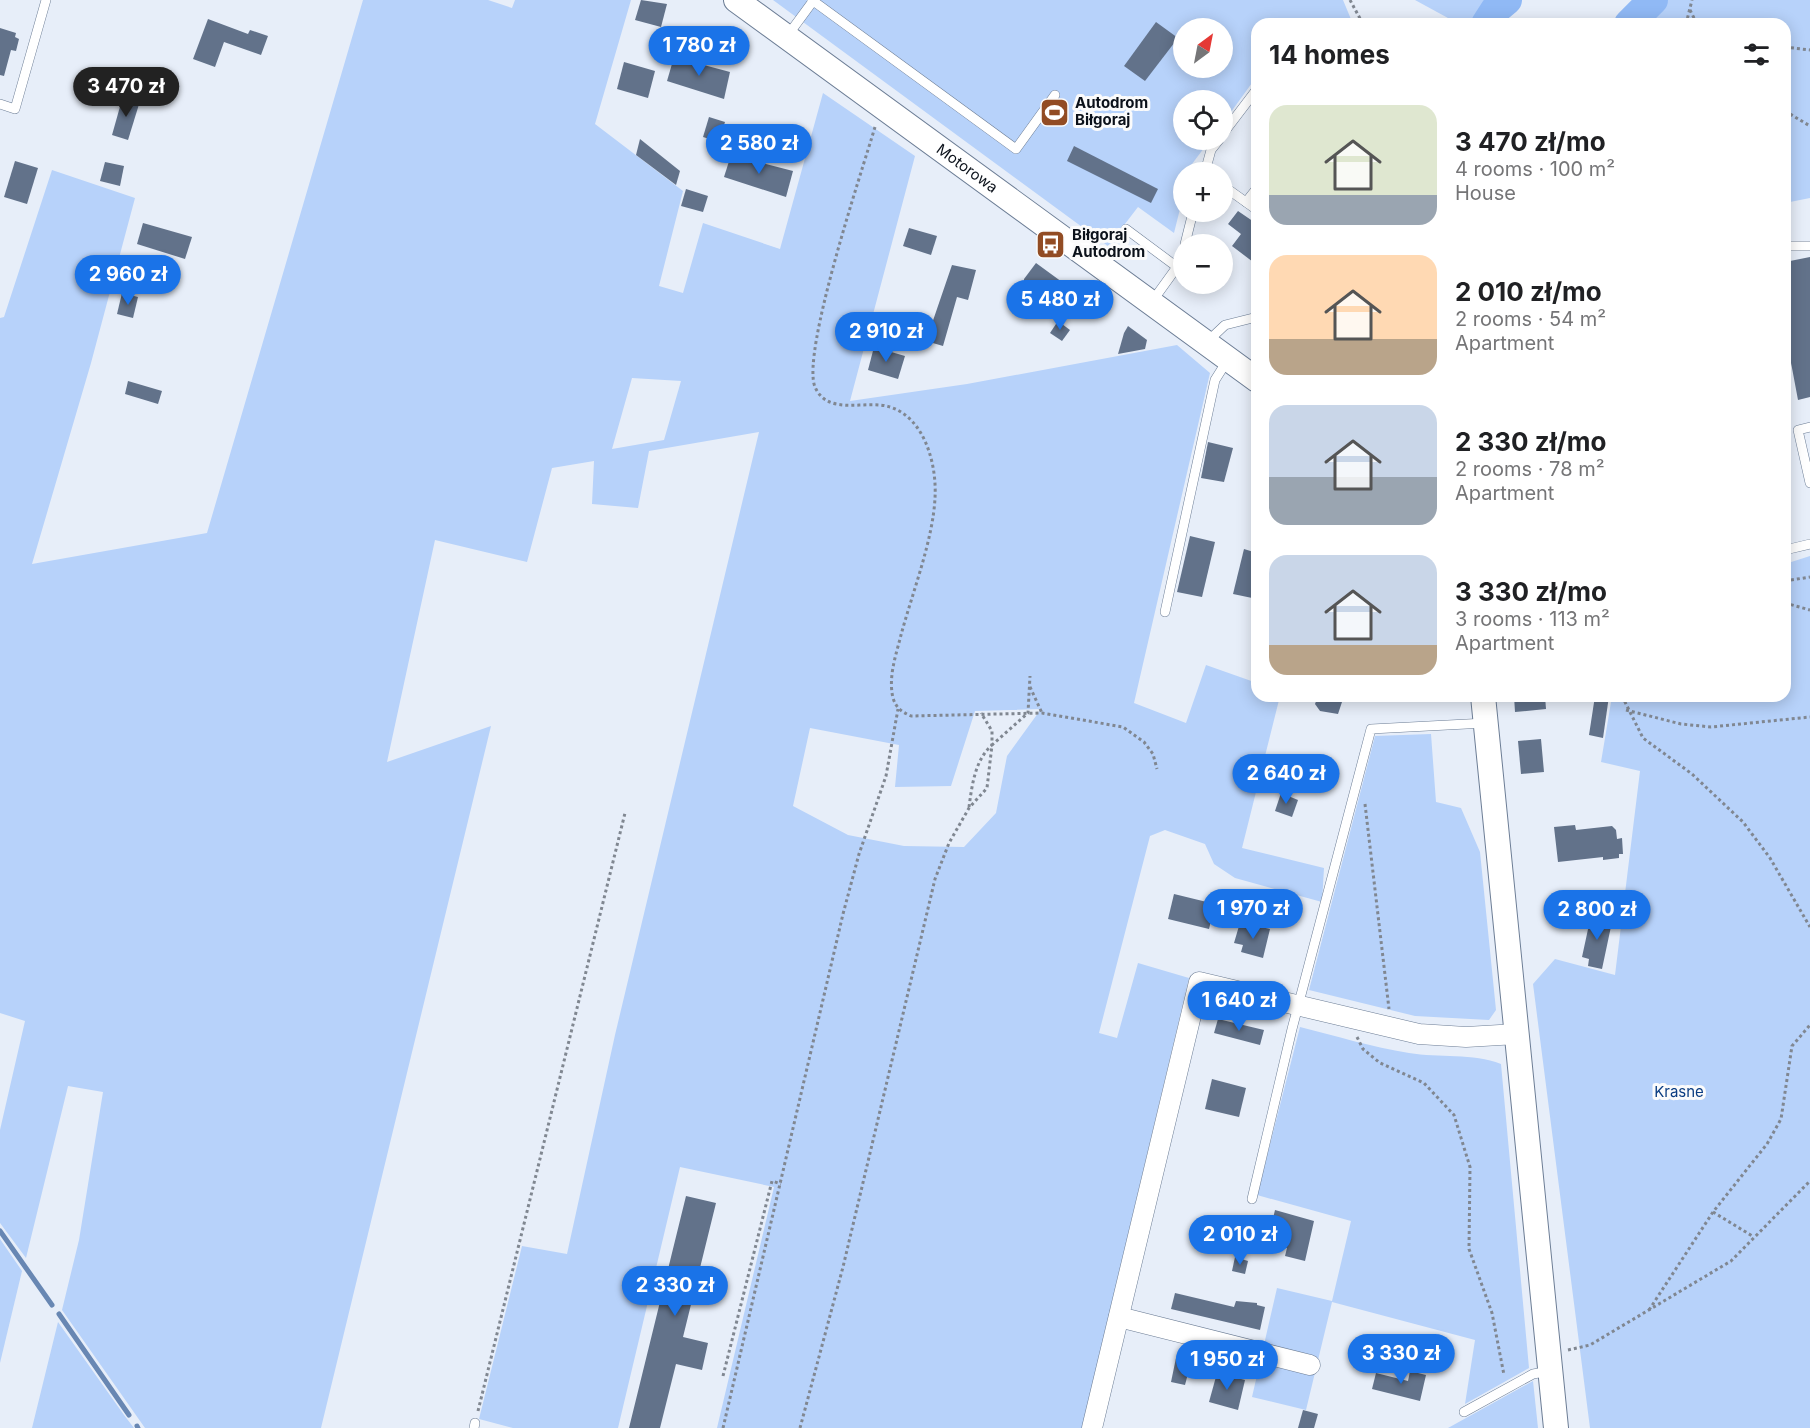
<!DOCTYPE html>
<meta charset="utf-8">
<style>
body{margin:0;font-family:Inter,sans-serif;background:#f6f6f6;color:#202124;height:100vh;display:flex;flex-direction:column;font-size:22px;white-space:nowrap}
*{box-sizing:border-box;margin:0}
p{font-size:20px;color:#757577}
.icon{flex:none;width:33px;height:33px;fill:none;stroke:currentColor;stroke-width:2;stroke-linecap:round;stroke-linejoin:round}
.map{position:relative;flex:1;overflow:hidden}
.details{position:absolute;left:1251px;top:18px;width:540px;height:684px;display:flex;flex-direction:column;background:#fff;border-radius:18px;box-shadow:0 3px 15px #0003}
.details>*{flex:none}
.needle{width:39px;rotate:32deg}
.buttons{position:absolute;left:1173px;top:18px;display:grid;gap:12px}
.buttons a{display:grid;place-items:center;width:60px;height:60px;border-radius:50%;background:#fff;box-shadow:0 3px 15px #0003;font-size:30px}
.price{position:absolute;translate:-50% -51px;padding:0 14px;border-radius:21px;background:#1a73e8;color:#fff;font-size:20px;line-height:39px;filter:drop-shadow(0 2px 3px #0008)}
.price::after{content:'';position:absolute;left:50%;top:36px;width:18px;height:14px;margin-left:-9px;background:inherit;clip-path:polygon(0 0,100% 0,50% 100%)}
.price.selected{background:#222;color:#fff}
ul{padding:0;list-style:none}
li{display:flex;align-items:center;gap:18px;height:150px;padding:0 18px}
li span{display:grid;place-items:center;flex:none;width:168px;height:120px;border-radius:18px;color:#555}
li>.icon{margin-inline-start:auto}
span .icon{width:72px;height:72px;fill:#fffc;stroke-width:1}
li b{font-size:26px}
h2{display:flex;justify-content:space-between;align-items:center;height:72px;padding:0 18px;font-size:26px}
.map>svg:first-child{display:block}
.green{fill:#b7d2fa;fill-rule:evenodd}
.lines{fill:none;stroke-linecap:round;stroke-linejoin:round}
.stream{stroke:#6887b3;stroke-width:5}
.river{stroke:#90b9f5;stroke-width:30}
.building{fill:#62728a}
.service-casing{stroke:#6c7d95;stroke-width:10}
.minor-casing{stroke:#6c7d95;stroke-width:21}
.tertiary-casing{stroke:#6c7d95;stroke-width:26}
.path{stroke:#808791;stroke-width:3;stroke-dasharray:3 3;stroke-linecap:butt}
.service{stroke:#fff;stroke-width:9}
.minor{stroke:#fff;stroke-width:20}
.tertiary{stroke:#fff;stroke-width:24}
.labels{text-anchor:middle;stroke-width:6;stroke-linejoin:round;paint-order:stroke}
.poi-label{font-size:15px;font-weight:bold;fill:#0b111a;stroke:#fbfbfb;text-anchor:start}
.street-label{font-size:15px;fill:#0b111a;stroke:#fbfbfb}
.park-label{font-size:15px;fill:#0b3d82;stroke:#fbfbfb}
</style>
<div class="map">
<svg width="1810" height="1428" viewBox="0 0 1810 1428">
<rect width="100%" height="100%" fill="#e7eef9"/>
<g class="green">
<path d="M 363,0 L 488,0 L 512,8 L 515,0 L 631,0 L 595,124 L 683,191 L 659,286 L 683,293 L 703,223 L 780,249 L 823,93 L 915,156 L 850,401 L 967,384 L 1177,345 L 1210,373 L 1134,703 L 1186,723 L 1206,665 L 1257,683 L 1257,696 L 1280,696 L 1242,848 L 1324,868 L 1322,902 L 1235,878 L 1214,864 L 1205,844 L 1165,830 L 1150,836 L 1099,1033 L 1117,1038 L 1138,963 L 1189,978 L 1082,1428 L 717,1428 L 774,1187 L 680,1167 L 618,1428 L 513,1428 L 479,1419 L 522,1246 L 567,1254 L 615,1035 L 759,432 L 649,451 L 638,508 L 592,504 L 594,461 L 552,468 L 527,562 L 435,540 L 387,762 L 491,726 L 321,1428 L 145,1428 L 62,1310 L 79,1240 L 103,1092 L 68,1086 L 26,1258 L 0,1223 L 0,1130 L 25,1021 L 0,1013 L 0,318 L 4,317 L 52,170 L 135,198 L 91,363 L 32,564 L 207,533 ZM 632,378 L 681,381 L 664,440 L 612,449 ZM 1041,709 L 1007,756 L 996,813 L 964,847 L 904,846 L 848,835 L 793,806 L 810,728 L 899,745 L 895,787 L 951,786 L 975,711 Z"/>
<path d="M 773,0 L 1343,0 L 1353,24 L 1257,24 L 1257,76 L 1223,123 L 1222,100 L 1184,100 L 1184,140 L 1210,140 L 1192,164 L 1190,172 L 1184,172 L 1183,197 L 1174,233 L 1138,207 L 1108,246 ZM 1184,28 L 1222,28 L 1222,68 L 1184,68 Z"/>
<path d="M 1415,0 L 1494,0 L 1484,11 L 1489,11 L 1475,24 L 1459,24 Z"/>
<path d="M 1662,0 L 1810,0 L 1810,198 L 1785,203 L 1785,24 L 1641,24 Z"/>
<path d="M 1810,556 L 1810,1428 L 1590,1428 L 1533,984 L 1555,959 L 1615,975 L 1640,771 L 1601,762 L 1612,696 L 1785,696 L 1785,564 Z"/>
<path d="M 1431,734 L 1436,802 L 1461,808 L 1480,852 L 1496,1010 L 1489,1020 L 1415,1016 L 1309,990 L 1375,736 Z"/>
<path d="M 1300,1027 C 1336,1036 1372,1047 1409,1053 C 1439,1058 1473,1053 1501,1064 L 1529,1368 L 1465,1404 L 1475,1340 L 1332,1302 L 1306,1410 L 1252,1397 L 1277,1288 L 1332,1301 L 1351,1221 L 1257,1195 Z"/>
<path d="M 0,1239 L 22,1271 L 0,1363 Z"/>
<path d="M 58,1322 L 124,1415 L 134,1428 L 32,1428 Z"/>
<path d="M 1533,1381 L 1538,1428 L 1448,1428 Z"/>
</g>
<g class="lines">
<g class="stream">
<path d="M 0,1231 L 52,1305"/>
<path d="M 59,1314 L 129,1415"/>
<path d="M 137,1426 L 138,1428"/>
</g>
<g class="river">
<path d="M 1486,24 L 1495,10 L 1507,0"/>
<path d="M 1629,24 L 1653,0"/>
</g>
</g>
<g class="building">
<path d="M 641,0 L 667,4 L 661,27 L 635,20 Z"/>
<path d="M 208,19 L 248,34 L 250,30 L 268,36 L 261,55 L 224,42 L 215,67 L 193,59 Z"/>
<path d="M 1156,22 L 1178,38 L 1145,81 L 1124,66 Z"/>
<path d="M 0,28 L 16,33 L 15,37 L 19,39 L 16,51 L 11,50 L 4,76 L 0,75 Z"/>
<path d="M 674,57 L 730,72 L 724,99 L 667,81 Z"/>
<path d="M 624,62 L 655,71 L 648,98 L 617,89 Z"/>
<path d="M 123,96 L 140,101 L 128,140 L 112,135 Z"/>
<path d="M 709,117 L 725,122 L 719,142 L 703,137 Z"/>
<path d="M 640,139 L 680,171 L 676,185 L 636,155 Z"/>
<path d="M 1074,146 L 1158,189 L 1151,203 L 1067,161 Z"/>
<path d="M 731,155 L 793,171 L 786,197 L 724,177 Z"/>
<path d="M 15,161 L 38,168 L 27,204 L 4,197 Z"/>
<path d="M 105,162 L 124,166 L 120,186 L 100,181 Z"/>
<path d="M 686,189 L 708,196 L 703,212 L 681,206 Z"/>
<path d="M 1238,211 L 1257,224 L 1257,265 L 1232,246 L 1241,234 L 1228,224 Z"/>
<path d="M 143,223 L 192,237 L 185,259 L 137,244 Z"/>
<path d="M 909,228 L 937,236 L 931,255 L 903,246 Z"/>
<path d="M 1810,257 L 1810,397 L 1798,400 L 1785,331 L 1785,262 Z"/>
<path d="M 1036,263 L 1062,282 L 1034,319 L 1014,306 L 1023,293 L 1024,279 Z"/>
<path d="M 952,265 L 976,270 L 968,300 L 957,297 L 943,346 L 926,341 Z"/>
<path d="M 122,293 L 138,297 L 133,318 L 117,314 Z"/>
<path d="M 1058,321 L 1070,330 L 1062,341 L 1050,333 Z"/>
<path d="M 1128,326 L 1147,340 L 1145,349 L 1118,354 L 1124,333 Z"/>
<path d="M 874,347 L 905,356 L 898,379 L 868,370 Z"/>
<path d="M 128,381 L 162,391 L 158,404 L 125,394 Z"/>
<path d="M 1208,442 L 1233,448 L 1224,482 L 1201,478 Z"/>
<path d="M 1190,536 L 1215,542 L 1202,597 L 1177,592 Z"/>
<path d="M 1244,549 L 1257,553 L 1257,599 L 1233,594 Z"/>
<path d="M 1318,696 L 1344,696 L 1338,714 L 1320,711 L 1315,704 Z"/>
<path d="M 1514,696 L 1545,696 L 1546,709 L 1515,712 Z"/>
<path d="M 1595,696 L 1609,696 L 1603,738 L 1589,735 Z"/>
<path d="M 1541,739 L 1544,772 L 1521,774 L 1518,741 Z"/>
<path d="M 1281,793 L 1298,800 L 1292,817 L 1275,811 Z"/>
<path d="M 1575,825 L 1576,830 L 1612,826 L 1616,830 L 1617,839 L 1622,838 L 1623,854 L 1619,854 L 1619,858 L 1603,860 L 1603,857 L 1558,862 L 1554,827 Z"/>
<path d="M 1174,894 L 1215,904 L 1209,929 L 1168,919 Z"/>
<path d="M 1599,914 L 1613,917 L 1602,969 L 1588,966 L 1589,959 L 1582,957 L 1590,920 L 1598,921 Z"/>
<path d="M 1248,924 L 1270,929 L 1263,958 L 1241,952 L 1243,945 L 1234,943 L 1239,926 L 1247,928 Z"/>
<path d="M 1218,1019 L 1264,1030 L 1260,1045 L 1214,1033 Z"/>
<path d="M 1212,1079 L 1246,1088 L 1239,1117 L 1205,1109 Z"/>
<path d="M 686,1196 L 716,1203 L 683,1337 L 708,1343 L 702,1370 L 676,1364 L 660,1428 L 629,1428 Z"/>
<path d="M 1275,1210 L 1314,1221 L 1305,1261 L 1285,1256 L 1287,1248 L 1267,1243 Z"/>
<path d="M 1235,1257 L 1248,1261 L 1245,1274 L 1232,1271 Z"/>
<path d="M 1175,1293 L 1234,1307 L 1236,1301 L 1257,1303 L 1257,1305 L 1265,1307 L 1260,1330 L 1171,1309 Z"/>
<path d="M 1176,1358 L 1191,1362 L 1185,1385 L 1171,1382 Z"/>
<path d="M 1410,1371 L 1426,1375 L 1420,1401 L 1372,1389 L 1376,1373 L 1408,1381 Z"/>
<path d="M 1217,1373 L 1245,1380 L 1238,1410 L 1209,1402 Z"/>
<path d="M 1303,1410 L 1318,1414 L 1314,1428 L 1298,1428 Z"/>
</g>
<g class="lines">
<defs>
<g id="service">
<path d="M 812,0 L 1016,149 L 1055,95"/>
<path d="M 788,35 L 813,1"/>
<path d="M 0,104 L 15,109 L 46,0"/>
<path d="M 1222,135 L 1257,89"/>
<path d="M 1205,172 L 1211,150 L 1219,140"/>
<path d="M 1222,185 L 1257,210"/>
<path d="M 1246,202 L 1257,188"/>
<path d="M 1126,229 L 1177,267"/>
<path d="M 1185,244 L 1193,212"/>
<path d="M 1785,246 L 1810,246"/>
<path d="M 1151,303 L 1177,267 L 1184,252"/>
<path d="M 1207,342 L 1225,325 L 1257,317"/>
<path d="M 1810,427 L 1798,430 L 1810,483"/>
<path d="M 1785,550 L 1810,544"/>
<path d="M 1165,612 L 1215,380 L 1227,361"/>
<path d="M 1252,1199 L 1292,1029 L 1371,729 L 1486,723"/>
<path d="M 1464,1412 L 1533,1374 L 1550,1371"/>
<path d="M 474,1428 L 475,1423"/>
</g>
<g id="minor">
<path d="M 1119,1317 L 1310,1365"/>
<path d="M 1092,1428 L 1199,982 L 1419,1034 L 1466,1037 L 1517,1034"/>
</g>
<g id="tertiary">
<path id="s1" d="M 736,0 L 1257,380"/>
<path d="M 1483,696 L 1556,1428"/>
</g>
</defs>
<use href="#service" class="service-casing"/>
<use href="#minor" class="minor-casing"/>
<use href="#tertiary" class="tertiary-casing"/>
<g class="path">
<path d="M 1350,0 L 1363,24"/>
<path d="M 1690,10 L 1697,24"/>
<path d="M 1686,24 L 1692,0"/>
<path d="M 1785,47 L 1810,50"/>
<path d="M 1785,111 L 1810,126"/>
<path d="M 875,127 C 862,171 801,353 815,387 C 828,417 867,399 890,407 C 925,418 937,465 935,498 C 933,540 912,594 901,635 C 896,655 888,677 893,698 C 896,708 902,712 911,716 L 1042,713 L 1123,727 L 1144,742 L 1153,754 L 1157,769"/>
<path d="M 1785,581 L 1810,577"/>
<path d="M 1785,603 L 1810,610"/>
<path d="M 1030,687 L 1042,713"/>
<path d="M 1622,696 L 1643,738 L 1692,774 L 1743,822 L 1770,858 L 1810,927"/>
<path d="M 1626,710 L 1681,724 L 1711,727 L 1810,717"/>
<path d="M 1365,804 L 1389,1009"/>
<path d="M 969,807 C 972,785 975,760 992,745 L 992,731 L 981,713"/>
<path d="M 1357,1037 L 1363,1049 L 1380,1063 L 1424,1083 L 1454,1115 L 1470,1167 L 1469,1249 L 1492,1313 L 1504,1375"/>
<path d="M 1713,1212 L 1754,1237"/>
<path d="M 1649,1310 L 1713,1212 L 1767,1144 L 1781,1119 L 1792,1046 L 1810,1025"/>
<path d="M 1568,1350 L 1590,1345 L 1731,1261 L 1810,1181"/>
<path d="M 723,1376 L 772,1181 L 781,1184"/>
<path d="M 478,1411 L 625,813"/>
<path d="M 723,1428 L 843,914 L 859,854 L 886,776 L 898,709"/>
<path d="M 800,1428 L 843,1267 L 935,879 L 949,843 L 969,808 L 987,788 L 992,745 L 1028,713 L 1030,676"/>
</g>
<use href="#service" class="service"/>
<use href="#minor" class="minor"/>
<use href="#tertiary" class="tertiary"/>
</g>
<defs>
<symbol id="stadium-square" viewBox="-11 -11 22 22"><rect x="-9" y="-9" width="18" height="18" rx="4" fill="#924c24" stroke="#fbfbfb"/><path d="M0-5a6.5 5 0 1 0 0 10a6.5 5 0 1 0 0-10ZM-3.5-1.8h7v3.6h-7Z" fill="#fff"/></symbol>
<symbol id="bus-square" viewBox="-11 -11 22 22"><rect x="-9" y="-9" width="18" height="18" rx="4" fill="#924c24" stroke="#fbfbfb"/><path d="M-5-6H5V4H4V6H2V4H-2V6H-4V4H-5ZM-3.5-4V0h7V-4ZM-3.5 1.2v1.5H-2V1.2ZM2 1.2v1.5H3.5V1.2Z" fill="#fff"/></symbol>
</defs>
<g fill-rule="evenodd">
<use href="#stadium-square" x="1038" y="96" width="33" height="33"/>
<use href="#bus-square" x="1034" y="228" width="33" height="33"/>
</g>
<g class="labels">
<g class="poi-label">
<text x="1075" y="108">Autodrom<tspan x="1075" dy="17">Biłgoraj</tspan></text>
<text x="1072" y="240">Biłgoraj<tspan x="1072" dy="17">Autodrom</tspan></text>
</g>
<g class="street-label">
<text dy="5" stroke="none"><textPath href="#s1" startOffset="286">Motorowa</textPath></text>
</g>
<g class="park-label">
<text x="1679" y="1097">Krasne</text>
</g>
</g>
</svg>
<div class="buttons">
<a><svg class="needle" viewBox="-14 -14 28 28"><path d="M0-13l5 13h-10z" fill="#e53935"/><path d="M0 13l5-13h-10z" fill="#757577"/></svg></a>
<a><svg class="icon" aria-label="locate" viewBox="0 0 24 24"><circle cx="12" cy="12" r="6"/><path d="M12 2v4M12 18v4M2 12h4M18 12h4"/></svg></a>
<a>+</a>
<a>−</a>
</div>
<b class="price" style="left:699px;top:77px">1 780 zł</b>
<b class="price selected" style="left:126px;top:118px">3 470 zł</b>
<b class="price" style="left:759px;top:175px">2 580 zł</b>
<b class="price" style="left:128px;top:306px">2 960 zł</b>
<b class="price" style="left:1060px;top:331px">5 480 zł</b>
<b class="price" style="left:886px;top:363px">2 910 zł</b>
<b class="price" style="left:1286px;top:805px">2 640 zł</b>
<b class="price" style="left:1253px;top:940px">1 970 zł</b>
<b class="price" style="left:1597px;top:941px">2 800 zł</b>
<b class="price" style="left:1239px;top:1032px">1 640 zł</b>
<b class="price" style="left:1240px;top:1266px">2 010 zł</b>
<b class="price" style="left:675px;top:1317px">2 330 zł</b>
<b class="price" style="left:1401px;top:1385px">3 330 zł</b>
<b class="price" style="left:1227px;top:1391px">1 950 zł</b>
<section class="details">
<h2>14 homes<svg class="icon" aria-label="filters" viewBox="0 0 24 24"><path d="M4 7h16M4 17h16"/><circle cx="9" cy="7" r="2"/><circle cx="15" cy="17" r="2"/></svg></h2>
<ul>
<li><span style="background:linear-gradient(#dfe7d0 75%,#9aa5b1 0)"><svg class="icon" aria-label="home" viewBox="0 0 24 24"><path d="M3 11l9-7 9 7M6 9v11h12V9"/></svg></span><div><b>3 470 zł/mo</b><p>4 rooms · 100 m²</p><p>House</p></div></li>
<li><span style="background:linear-gradient(#ffd9b3 70%,#b9a48a 0)"><svg class="icon" aria-label="home" viewBox="0 0 24 24"><path d="M3 11l9-7 9 7M6 9v11h12V9"/></svg></span><div><b>2 010 zł/mo</b><p>2 rooms · 54 m²</p><p>Apartment</p></div></li>
<li><span style="background:linear-gradient(#c9d6e8 60%,#9aa5b1 0)"><svg class="icon" aria-label="home" viewBox="0 0 24 24"><path d="M3 11l9-7 9 7M6 9v11h12V9"/></svg></span><div><b>2 330 zł/mo</b><p>2 rooms · 78 m²</p><p>Apartment</p></div></li>
<li><span style="background:linear-gradient(#c9d6e8 75%,#b9a48a 0)"><svg class="icon" aria-label="home" viewBox="0 0 24 24"><path d="M3 11l9-7 9 7M6 9v11h12V9"/></svg></span><div><b>3 330 zł/mo</b><p>3 rooms · 113 m²</p><p>Apartment</p></div></li>
</ul>
</section>
</div>
